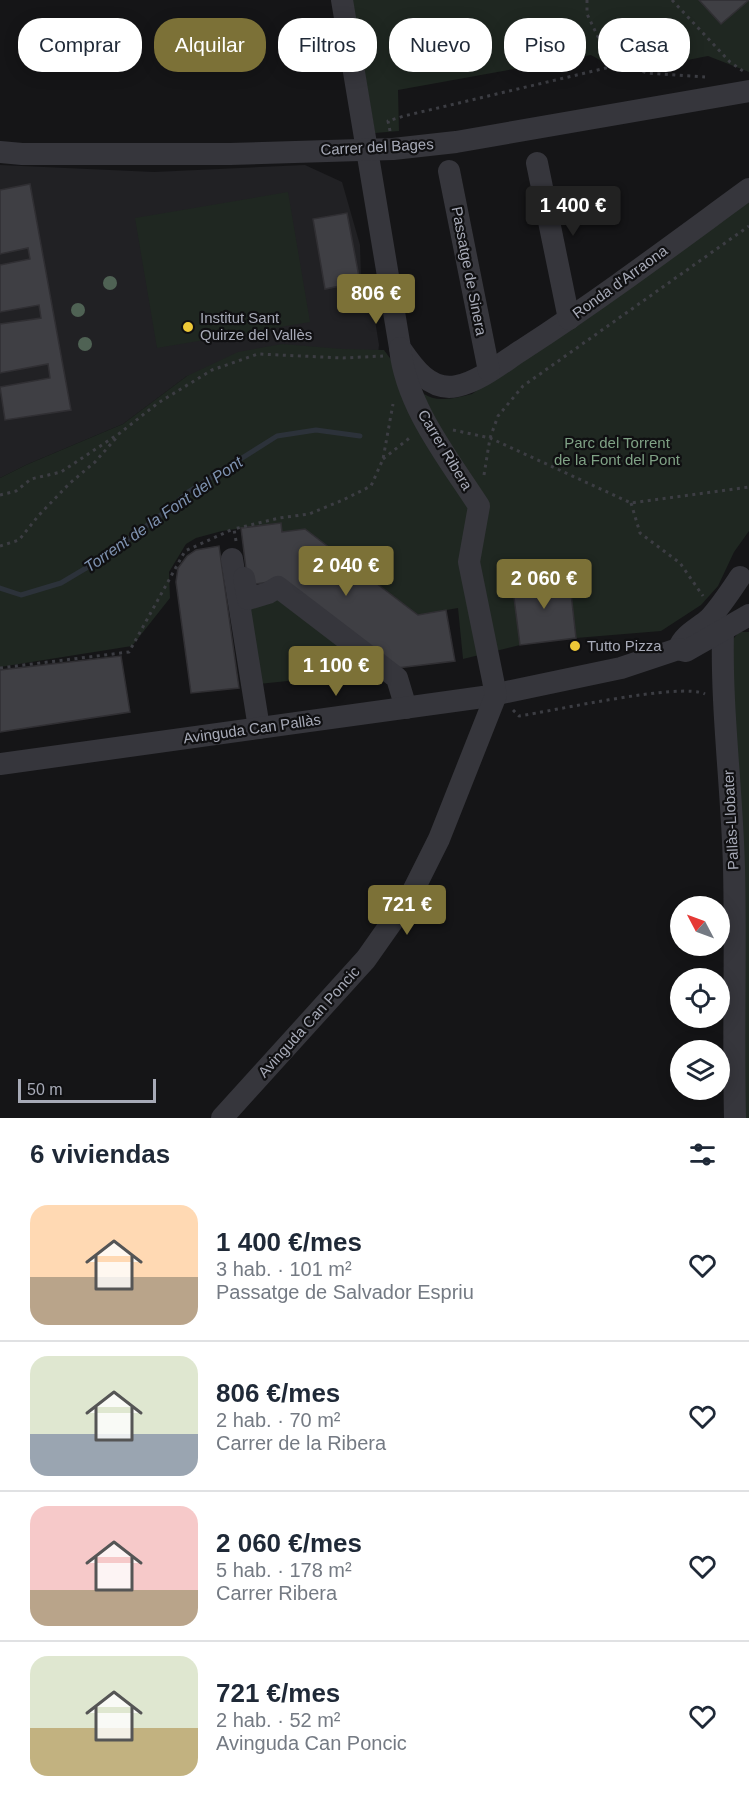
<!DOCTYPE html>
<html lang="es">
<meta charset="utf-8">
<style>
body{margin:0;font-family:Helvetica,sans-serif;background:#f2f2f3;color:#1f2937;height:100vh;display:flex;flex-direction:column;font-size:22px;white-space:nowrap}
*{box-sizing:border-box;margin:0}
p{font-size:20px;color:#747a83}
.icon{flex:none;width:33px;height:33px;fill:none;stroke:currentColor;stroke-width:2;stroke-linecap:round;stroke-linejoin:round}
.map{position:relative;height:1118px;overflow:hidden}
.side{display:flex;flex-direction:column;background:#fff;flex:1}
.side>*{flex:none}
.top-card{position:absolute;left:18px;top:18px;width:714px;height:54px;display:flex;gap:12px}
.needle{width:39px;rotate:311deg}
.controls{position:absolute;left:670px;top:896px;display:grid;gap:12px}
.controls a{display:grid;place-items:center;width:60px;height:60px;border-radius:50%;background:#fff;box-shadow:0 3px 15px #0003;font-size:30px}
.scale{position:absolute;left:18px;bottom:15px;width:138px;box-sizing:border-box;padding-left:6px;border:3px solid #a7aab7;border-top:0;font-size:16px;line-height:21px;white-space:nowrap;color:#a7aab7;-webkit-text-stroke:4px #101012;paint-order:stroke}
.price{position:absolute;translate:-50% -51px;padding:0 14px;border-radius:6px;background:#7c7137;color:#fff;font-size:20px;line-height:39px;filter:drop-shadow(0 2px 3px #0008)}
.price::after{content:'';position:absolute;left:50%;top:36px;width:18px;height:14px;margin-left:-9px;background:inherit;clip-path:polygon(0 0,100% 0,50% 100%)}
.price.on{background:#222;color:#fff}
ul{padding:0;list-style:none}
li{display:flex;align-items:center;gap:18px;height:150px;padding:0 30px}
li+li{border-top:2px solid #e0e1e3}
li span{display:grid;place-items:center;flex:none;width:168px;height:120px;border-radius:18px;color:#555}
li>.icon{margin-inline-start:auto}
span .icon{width:72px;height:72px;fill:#fffc;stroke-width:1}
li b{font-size:26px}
h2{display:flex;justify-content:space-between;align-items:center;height:72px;padding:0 30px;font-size:26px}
.chip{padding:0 21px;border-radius:24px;background:#fff;box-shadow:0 3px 15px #0003;font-size:21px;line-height:54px}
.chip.on{background:#7c7137;color:#fff}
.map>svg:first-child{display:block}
.built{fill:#212124}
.green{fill:#1f2721}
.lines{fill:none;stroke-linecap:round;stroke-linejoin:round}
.stream{stroke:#2c323a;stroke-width:5}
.building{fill:#3f3f44;stroke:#302f33;stroke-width:1.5}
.path{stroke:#3c3d43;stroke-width:3;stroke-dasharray:3 4.5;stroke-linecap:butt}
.minor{stroke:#36363c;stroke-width:22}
.tree{fill:#4f6254}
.poi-dot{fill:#edc837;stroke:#101012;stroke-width:2}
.labels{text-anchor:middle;stroke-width:4.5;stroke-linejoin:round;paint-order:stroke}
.street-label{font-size:15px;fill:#a7aab7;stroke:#101012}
.poi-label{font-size:15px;fill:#a7aab7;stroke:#101012;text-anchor:start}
.park-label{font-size:15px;fill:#7fa185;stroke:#101012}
.water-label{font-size:16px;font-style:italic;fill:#7f93b1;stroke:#101012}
</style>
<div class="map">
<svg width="749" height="1118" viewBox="0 0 749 1118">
<rect width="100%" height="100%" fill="#151517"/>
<path class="built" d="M 0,165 L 154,172 L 305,165 L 342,182 L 360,245 L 362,308 L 373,308 L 379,345 L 378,354 L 187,376 L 123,424 L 26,465 L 0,478 Z"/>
<g class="green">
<path d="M 352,0 L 749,0 L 749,72 L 708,56 L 642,69 L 612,67 L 591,55 L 398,90 L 399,131 L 375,133 Z"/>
<path d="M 288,192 L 310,322 L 157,348 L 135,218 Z"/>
<path d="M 749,199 L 749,531 L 734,552 L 718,586 L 701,605 L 661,631 L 576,638 L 569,575 L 512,582 L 520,645 L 463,659 L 458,608 L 418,615 L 305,529 L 282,532 L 280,523 L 222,531 L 196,538 L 186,544 L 169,572 L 170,598 L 132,646 L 0,667 L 0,478 L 26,465 L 123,424 L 187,376 L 238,352 L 282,344 L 342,349 L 384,350 C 398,368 417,401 444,399 C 453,399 463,396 472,394 Z"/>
<path d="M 278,589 L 384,671 L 250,685 L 242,604 Z"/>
<path d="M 739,632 L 749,632 L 749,1118 L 745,1118 L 729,644 Z"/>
</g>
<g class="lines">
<path class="stream" d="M 0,588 L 21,595 L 61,583 L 108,555 L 170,508 L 188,492 L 277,436 L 316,430 L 360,436"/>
</g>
<g class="building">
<path d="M 699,0 L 749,0 L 721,24 Z"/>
<path d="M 30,184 L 71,410 L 5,420 L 0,387 L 50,378 L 48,364 L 0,373 L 0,324 L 41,318 L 39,305 L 0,312 L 0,265 L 30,259 L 28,248 L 0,254 L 0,190 Z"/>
<path d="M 347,213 L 360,282 L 325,289 L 313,219 Z"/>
<path d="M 281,523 L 282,532 L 305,529 L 418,615 L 446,610 L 455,661 L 389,669 L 276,581 L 248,585 L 241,528 Z"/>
<path d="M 219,546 L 239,688 L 191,693 L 176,582 L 178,568 L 187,556 L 196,550 Z"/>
<path d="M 569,575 L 576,638 L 520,645 L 512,582 Z"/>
<path d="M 121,656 L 130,712 L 0,732 L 0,670 Z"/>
</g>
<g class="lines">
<g class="path">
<path d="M 587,0 L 587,14 L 600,41 L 623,64 L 647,73 L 705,77"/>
<path d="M 672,0 L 730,62 L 743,71"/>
<path d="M 390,131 L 388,121 L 404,116 L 623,64"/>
<path d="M 453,430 L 490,438 L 631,503 L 749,487"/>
<path d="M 383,459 L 412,436"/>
<path d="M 484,475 L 490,438 L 498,416 L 523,386 L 749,226"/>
<path d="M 0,495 L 16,491 L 31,479 L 61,472 L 120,433 L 158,403 L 212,370 L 258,354 L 343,358 L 383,356"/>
<path d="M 631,503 L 640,533 L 680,563 L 703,596"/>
<path d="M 236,541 L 234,529 L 279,518 L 309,514 L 343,500 L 371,486 L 383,459 L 393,404"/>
<path d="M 0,546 L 19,540 L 39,515 L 70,483 L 95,462 L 117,437"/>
<path d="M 0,668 L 129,652 L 185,551 L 233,529"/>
<path d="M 513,710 L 519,716 C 553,711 681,682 705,694"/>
</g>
<g class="minor">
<path d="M 342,0 L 400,348 C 413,367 430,392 457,386 C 481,381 504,361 525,348 C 602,298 675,243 749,189"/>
<path d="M 0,152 L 22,154 L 230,154 L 393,149 L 456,142 L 749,91"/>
<path d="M 537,163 L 569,319"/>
<path d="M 449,171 L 489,371"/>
<path d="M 232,559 L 259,728"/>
<path d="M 244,578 L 248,599 L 268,593 L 278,587 L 397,678 L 406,708"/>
<path d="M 723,631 C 721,710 732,789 734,867 C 736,951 733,1034 735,1118"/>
<path d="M 679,648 C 683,635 699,628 709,619 C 721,606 730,592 740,577"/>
<path d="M 0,764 L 483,697 L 621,668 L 678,649 L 686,651 L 749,615"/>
<path d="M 222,1118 L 366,959 L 411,895 L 439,839 L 496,695 L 469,562 L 479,506 C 448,458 406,406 400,348"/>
</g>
</g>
<g class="tree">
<circle cx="110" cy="283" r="7"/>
<circle cx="78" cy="310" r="7"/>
<circle cx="85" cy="344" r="7"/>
</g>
<g class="poi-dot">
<circle cx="188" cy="327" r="6"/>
<circle cx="575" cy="646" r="6"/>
</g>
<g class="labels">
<g class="street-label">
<text transform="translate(377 147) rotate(-3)" y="5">Carrer del Bages</text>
<text transform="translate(469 271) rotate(79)" y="5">Passatge de Sinera</text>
<text transform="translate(620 282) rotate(-36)" y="5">Ronda d'Arraona</text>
<text transform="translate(445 450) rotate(59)" y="5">Carrer Ribera</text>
<text transform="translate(252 729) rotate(-8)" y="5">Avinguda Can Pallàs</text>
<text transform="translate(731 820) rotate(-93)" y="5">Pallàs-Llobater</text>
<text transform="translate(309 1022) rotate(-48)" y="5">Avinguda Can Poncic</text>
</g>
<g class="poi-label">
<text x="200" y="323">Institut Sant<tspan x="200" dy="17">Quirze del Vallès</tspan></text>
<text x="587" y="651">Tutto Pizza</text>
</g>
<g class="park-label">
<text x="617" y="448">Parc del Torrent<tspan x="617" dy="17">de la Font del Pont</tspan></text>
</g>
<g class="water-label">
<text transform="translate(163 514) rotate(-35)" y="6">Torrent de la Font del Pont</text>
</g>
</g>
</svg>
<div class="controls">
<a><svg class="needle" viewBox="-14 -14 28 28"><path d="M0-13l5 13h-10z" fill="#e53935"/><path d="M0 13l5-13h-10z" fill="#747a83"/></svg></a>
<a><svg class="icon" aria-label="locate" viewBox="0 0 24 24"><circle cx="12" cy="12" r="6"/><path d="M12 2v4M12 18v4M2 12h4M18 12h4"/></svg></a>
<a><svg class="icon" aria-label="layers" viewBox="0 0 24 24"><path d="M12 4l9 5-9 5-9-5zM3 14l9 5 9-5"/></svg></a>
</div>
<div class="scale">50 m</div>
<b class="price on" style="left:573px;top:237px">1 400 €</b>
<b class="price" style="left:376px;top:325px">806 €</b>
<b class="price" style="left:346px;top:597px">2 040 €</b>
<b class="price" style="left:544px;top:610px">2 060 €</b>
<b class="price" style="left:336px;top:697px">1 100 €</b>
<b class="price" style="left:407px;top:936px">721 €</b>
<div class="top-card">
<a class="chip">Comprar</a>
<a class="chip on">Alquilar</a>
<a class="chip">Filtros</a>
<a class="chip">Nuevo</a>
<a class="chip">Piso</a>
<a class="chip">Casa</a>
</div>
</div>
<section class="side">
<h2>6 viviendas<svg class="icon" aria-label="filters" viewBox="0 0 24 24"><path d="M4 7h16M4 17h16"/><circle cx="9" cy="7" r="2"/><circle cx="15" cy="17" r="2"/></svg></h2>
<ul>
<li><span style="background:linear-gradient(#ffd9b3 60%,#b9a48a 0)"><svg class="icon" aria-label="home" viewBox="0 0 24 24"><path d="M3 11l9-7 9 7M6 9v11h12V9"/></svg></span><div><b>1 400 €/mes</b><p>3 hab. · 101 m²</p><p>Passatge de Salvador Espriu</p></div><svg class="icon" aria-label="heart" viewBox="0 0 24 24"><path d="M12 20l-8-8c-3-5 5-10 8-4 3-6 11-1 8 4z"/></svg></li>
<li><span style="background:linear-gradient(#dfe7d0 65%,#9aa5b1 0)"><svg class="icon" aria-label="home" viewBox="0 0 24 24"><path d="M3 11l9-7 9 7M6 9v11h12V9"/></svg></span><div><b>806 €/mes</b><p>2 hab. · 70 m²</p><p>Carrer de la Ribera</p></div><svg class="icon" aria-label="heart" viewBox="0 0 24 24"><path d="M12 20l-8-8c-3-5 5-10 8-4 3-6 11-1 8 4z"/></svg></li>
<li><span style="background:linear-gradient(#f6c9c9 70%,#b9a48a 0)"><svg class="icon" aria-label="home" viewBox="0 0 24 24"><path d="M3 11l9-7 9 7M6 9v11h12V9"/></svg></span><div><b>2 060 €/mes</b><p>5 hab. · 178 m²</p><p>Carrer Ribera</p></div><svg class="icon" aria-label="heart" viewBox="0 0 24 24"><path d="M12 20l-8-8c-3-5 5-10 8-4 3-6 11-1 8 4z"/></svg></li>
<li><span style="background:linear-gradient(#dfe7d0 60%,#c2b280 0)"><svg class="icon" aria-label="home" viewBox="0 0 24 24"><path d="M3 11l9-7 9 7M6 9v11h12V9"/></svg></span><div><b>721 €/mes</b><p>2 hab. · 52 m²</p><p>Avinguda Can Poncic</p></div><svg class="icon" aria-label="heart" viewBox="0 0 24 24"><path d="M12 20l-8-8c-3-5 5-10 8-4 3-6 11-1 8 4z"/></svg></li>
</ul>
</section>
